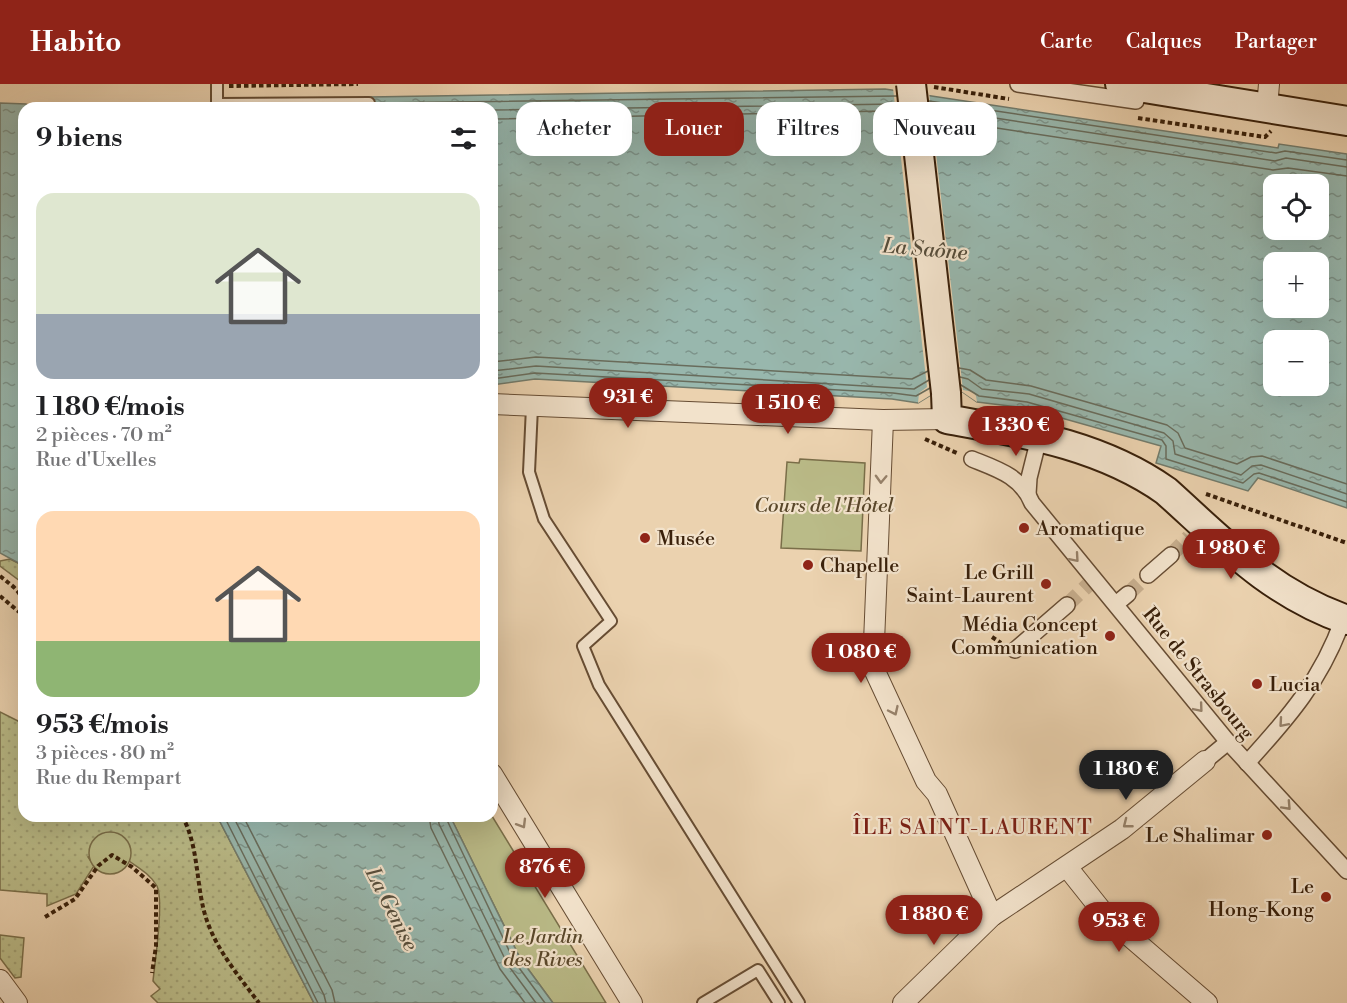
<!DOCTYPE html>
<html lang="fr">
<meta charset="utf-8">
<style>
body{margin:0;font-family:"Libre Bodoni",serif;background:#f2f2f2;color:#202124;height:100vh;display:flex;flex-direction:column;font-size:22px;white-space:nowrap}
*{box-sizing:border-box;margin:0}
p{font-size:20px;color:#757577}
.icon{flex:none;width:33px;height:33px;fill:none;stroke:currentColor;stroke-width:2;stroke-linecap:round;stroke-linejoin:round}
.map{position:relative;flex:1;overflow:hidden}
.drawer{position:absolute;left:18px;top:18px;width:480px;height:720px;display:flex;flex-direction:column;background:#fff;border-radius:18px;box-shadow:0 6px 24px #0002}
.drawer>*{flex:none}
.hud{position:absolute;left:516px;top:18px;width:570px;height:54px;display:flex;gap:12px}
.buttons{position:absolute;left:1263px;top:90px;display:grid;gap:12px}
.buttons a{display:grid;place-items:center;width:66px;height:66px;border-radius:12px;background:#fff;box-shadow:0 6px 24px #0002;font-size:30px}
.price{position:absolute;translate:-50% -51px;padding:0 14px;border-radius:21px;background:#8f2418;color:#fff;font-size:20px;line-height:39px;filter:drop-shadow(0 2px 3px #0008)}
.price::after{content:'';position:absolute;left:50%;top:36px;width:18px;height:14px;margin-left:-9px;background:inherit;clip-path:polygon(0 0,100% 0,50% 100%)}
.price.selected{background:#222;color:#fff}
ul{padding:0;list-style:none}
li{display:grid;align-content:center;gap:12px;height:318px;padding:0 18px}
li span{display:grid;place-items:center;height:186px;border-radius:18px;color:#555}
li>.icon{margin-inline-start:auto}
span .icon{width:108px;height:108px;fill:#fffc;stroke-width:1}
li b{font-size:26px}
h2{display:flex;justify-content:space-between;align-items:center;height:72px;padding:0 18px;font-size:26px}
.tag{padding:0 21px;border-radius:18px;background:#fff;box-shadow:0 6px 24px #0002;font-size:21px;line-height:54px}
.tag.selected{background:#8f2418;color:#fff}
header{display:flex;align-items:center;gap:36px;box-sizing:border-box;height:84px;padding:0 30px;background:#8f2418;color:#fff}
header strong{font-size:28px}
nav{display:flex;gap:33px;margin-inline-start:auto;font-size:21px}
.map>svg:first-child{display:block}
.grass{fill:url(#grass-dots);stroke:#7a6e49;stroke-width:1.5}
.green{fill:#babb88;stroke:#7a6e49;stroke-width:1.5}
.water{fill:url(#water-ripples);stroke:#727b6c;stroke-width:1.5;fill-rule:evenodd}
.pier{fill:#ebd2af}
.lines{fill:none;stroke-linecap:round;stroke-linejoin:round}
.shore{stroke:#686c5c;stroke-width:1.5}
.pedestrian-tunnel{stroke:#c7ae8e;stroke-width:15;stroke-dasharray:15 8;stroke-linecap:butt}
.service-casing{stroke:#664c33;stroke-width:14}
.pedestrian-casing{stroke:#664c33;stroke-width:18}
.minor-casing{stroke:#664c33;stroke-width:22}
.secondary-casing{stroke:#39200a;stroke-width:32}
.path{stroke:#39200a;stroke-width:4;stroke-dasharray:4.5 3;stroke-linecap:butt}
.service{stroke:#f2e2cb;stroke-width:10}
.pedestrian{stroke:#f2e2cb;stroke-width:15}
.minor{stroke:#f2e2cb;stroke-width:20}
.secondary{stroke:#f2e2cb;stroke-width:28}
.secondary-bridge-casing{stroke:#39200a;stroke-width:32;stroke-linecap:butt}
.secondary-bridge{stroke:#f2e2cb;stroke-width:28}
.oneway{stroke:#96816a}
.poi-dot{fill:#8f2418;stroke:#f2e2cb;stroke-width:2}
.labels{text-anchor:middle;stroke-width:4.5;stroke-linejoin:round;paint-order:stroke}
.park-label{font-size:20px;font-style:italic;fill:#59472a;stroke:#f2e2cb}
.poi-label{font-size:20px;fill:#39200a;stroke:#f2e2cb;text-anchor:start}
.street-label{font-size:20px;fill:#39200a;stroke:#f2e2cb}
.water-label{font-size:21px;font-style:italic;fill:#564d3b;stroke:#f2e2cb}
.neighbourhood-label{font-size:21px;letter-spacing:1.5px;fill:#7a1f14;stroke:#f2e2cb}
</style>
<header>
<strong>Habito</strong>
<nav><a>Carte</a><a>Calques</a><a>Partager</a></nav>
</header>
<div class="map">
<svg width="1347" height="919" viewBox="0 0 1347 919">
<defs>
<pattern id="grass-dots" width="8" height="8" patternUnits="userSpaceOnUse" patternTransform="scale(1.5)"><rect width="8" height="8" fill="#babb88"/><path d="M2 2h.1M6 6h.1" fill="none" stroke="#a1a074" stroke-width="1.8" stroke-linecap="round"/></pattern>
<pattern id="water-ripples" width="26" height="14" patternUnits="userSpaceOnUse" patternTransform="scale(1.5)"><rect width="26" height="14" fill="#98b7ad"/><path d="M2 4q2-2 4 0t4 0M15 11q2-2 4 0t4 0" fill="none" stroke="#7d948b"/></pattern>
</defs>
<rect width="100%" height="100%" fill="#ebd2af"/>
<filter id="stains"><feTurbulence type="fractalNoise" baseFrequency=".00333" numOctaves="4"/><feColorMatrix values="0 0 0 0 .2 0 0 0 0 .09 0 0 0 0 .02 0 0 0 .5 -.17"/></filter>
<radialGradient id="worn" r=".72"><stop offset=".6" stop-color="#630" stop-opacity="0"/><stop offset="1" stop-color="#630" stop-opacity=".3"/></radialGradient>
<g class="grass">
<path d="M 10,475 L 24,482 L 24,500 L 0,482 L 0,477 Z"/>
<path d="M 0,628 L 20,638 L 24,635 L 24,732 L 217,732 L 314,919 L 158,919 L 151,912 L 160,905 L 153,897 C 155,878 164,817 157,802 C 151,791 139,784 129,777 L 129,763 L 88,773 L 94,782 L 76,810 L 47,822 L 47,810 L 0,806 Z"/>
<path d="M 0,851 L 24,854 L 21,893 L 15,894 L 0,874 Z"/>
</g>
<g class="green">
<path d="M 800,375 L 865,379 L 861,467 L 781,464 L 787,378 L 799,379 Z"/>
<path d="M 450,732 L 492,732 L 606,919 L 553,919 L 520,874 Z"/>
<circle cx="110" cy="769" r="21"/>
</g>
<g class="water">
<path d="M 885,5 L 1278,64 L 1279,60 L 1347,70 L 1347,424 L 1258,394 L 1248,407 L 1156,379 L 1161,362 L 1026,324 L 977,318 L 961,307 L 934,309 L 918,319 L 892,315 L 535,295 L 492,301 L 492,24 L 369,24 L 369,13 ZM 1274,100 L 1318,100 L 1318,146 L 1274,146 ZM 1274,178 L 1318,178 L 1318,224 L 1274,224 ZM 1274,256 L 1318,256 L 1318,302 L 1274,302 Z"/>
<path d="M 0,19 L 26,20 L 34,24 L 24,24 L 24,482 L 0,469 Z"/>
<path d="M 217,732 L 450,732 L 520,874 L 553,919 L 314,919 Z"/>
</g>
<path class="pier" d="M 886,2 L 929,8 L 963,306 L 973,308 L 976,312 L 977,318 L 961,307 L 934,309 L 918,319 L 919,309 L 927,303 L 893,4 Z"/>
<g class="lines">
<g class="shore">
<path d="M 929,17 L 1276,69 L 1285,67 L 1347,76"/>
<path d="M 375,24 L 378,19 L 897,12"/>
<path d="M 930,24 L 1275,77 L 1286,74 L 1347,83"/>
<path d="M 492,26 L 897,20"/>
<path d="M 931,34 L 1273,86 L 1288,84 L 1347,92"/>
<path d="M 492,35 L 884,27 L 898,29"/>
<path d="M 492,278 L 536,273 L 912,295 L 928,287"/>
<path d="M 959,284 L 970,286 L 986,296 L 1031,302 L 1167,341 L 1178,349 L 1185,364 L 1237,380 L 1251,373 L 1262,372 L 1347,400"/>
<path d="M 492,287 L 536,282 L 914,305 L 929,296"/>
<path d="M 960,293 L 968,295 L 982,305 L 1029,310 L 1164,349 L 1173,357 L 1175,370 L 1241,391 L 1252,382 L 1261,381 L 1347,410"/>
<path d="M 492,295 L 535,289 L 893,309 L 916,312 L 930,304"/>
<path d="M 961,301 L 979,312 L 1027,318 L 1162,356 L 1166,362 L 1166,375 L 1243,399 L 1254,390 L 1259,389 L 1347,418"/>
<path d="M 224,732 L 318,919"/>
<path d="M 233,732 L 324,911 L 326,919"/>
<path d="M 243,732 L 332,906 L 335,919"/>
<path d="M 429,732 L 431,744 L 500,885 L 525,919"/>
<path d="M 438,732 L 439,740 L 508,881 L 536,919"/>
<path d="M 445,732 L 514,877 L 545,919"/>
</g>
<g class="pedestrian-tunnel">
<path d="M 1171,471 L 1189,453"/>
<path d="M 1128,510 L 1148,491"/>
<path d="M 1067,521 L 1088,501"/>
</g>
<defs>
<g id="service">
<path d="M 217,0 L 217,20 L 369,19"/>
<path d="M 532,323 L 529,388 L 544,435 L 611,537 L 583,562 L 599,601 L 799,919"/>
<path d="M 703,919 L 758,886 L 779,919"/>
</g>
<g id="pedestrian">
<path d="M 1018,0 L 1136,17"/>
<path d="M 972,375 C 997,385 1021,392 1032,419 L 1228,658 L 1347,787"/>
<path d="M 1028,410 L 1029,394 L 1039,354"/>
<path d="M 1148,491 L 1171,471"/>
<path d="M 1116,520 L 1128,510"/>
<path d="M 1015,566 L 1067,521"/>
<path d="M 1205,677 L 1228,658"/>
<path d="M 1247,679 C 1289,633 1322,595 1343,535"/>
</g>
<g id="minor">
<path d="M 1267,24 L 1269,0"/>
<path d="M 492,320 L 883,336 L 947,335"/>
<path d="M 883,336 L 873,583 L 926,697 L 937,710 L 992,832"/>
<path d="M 492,690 L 632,919"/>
<path d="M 1067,783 L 1106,832 L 1207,919"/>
<path d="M 0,896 L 17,919"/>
<path d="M 903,919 L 992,832 L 1122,745 L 1205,677"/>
</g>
<g id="secondary">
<path d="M 1120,0 L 1347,37"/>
<path d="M 946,309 L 947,335 C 1024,349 1101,361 1166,407 C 1225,460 1270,509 1347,536"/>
</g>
</defs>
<use href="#service" class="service-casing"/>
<use href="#pedestrian" class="pedestrian-casing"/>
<use href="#minor" class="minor-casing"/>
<use href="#secondary" class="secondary-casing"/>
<g class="path">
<path d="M 229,2 L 358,0"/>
<path d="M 934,3 L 1009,15"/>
<path d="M 1138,34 L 1265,53 L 1271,47"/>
<path d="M 925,355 L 959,370"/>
<path d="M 1206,410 L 1347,459"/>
<path d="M 0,492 C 13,503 28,510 19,528"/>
<path d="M 0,512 L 24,532"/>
<path d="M 992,553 L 1001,559"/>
<path d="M 182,732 C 198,760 196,796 204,827 C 213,862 238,891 259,919"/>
<path d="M 45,833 L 75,815 L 98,782 L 112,771 L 132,783 L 156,804 L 156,862 L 152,889"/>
</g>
<use href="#service" class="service"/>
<use href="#pedestrian" class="pedestrian"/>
<use href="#minor" class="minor"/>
<use href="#secondary" class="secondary"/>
<defs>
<path id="secondary-bridge" d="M 911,0 L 946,309"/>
</defs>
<use href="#secondary-bridge" class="secondary-bridge-casing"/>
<use href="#secondary-bridge" class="secondary-bridge"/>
</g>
<defs><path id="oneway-chevron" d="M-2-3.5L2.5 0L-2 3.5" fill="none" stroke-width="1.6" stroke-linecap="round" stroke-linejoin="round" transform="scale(1.5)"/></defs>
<g class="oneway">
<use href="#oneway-chevron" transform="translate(881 395) rotate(92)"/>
<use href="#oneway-chevron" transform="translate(1075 474) rotate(49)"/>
<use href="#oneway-chevron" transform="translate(1199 624) rotate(50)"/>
<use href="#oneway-chevron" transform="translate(894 627) rotate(65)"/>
<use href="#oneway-chevron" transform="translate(1283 639) rotate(131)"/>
<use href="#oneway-chevron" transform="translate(1287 722) rotate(47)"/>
<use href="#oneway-chevron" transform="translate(522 740) rotate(59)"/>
<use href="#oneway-chevron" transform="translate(1127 740) rotate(142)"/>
</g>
<g class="poi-dot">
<circle cx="1024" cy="444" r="6"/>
<circle cx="645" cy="454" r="6"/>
<circle cx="808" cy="481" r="6"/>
<circle cx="1046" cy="500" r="6"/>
<circle cx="1110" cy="552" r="6"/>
<circle cx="1257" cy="600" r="6"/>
<circle cx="1267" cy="751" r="6"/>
<circle cx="1326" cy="813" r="6"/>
</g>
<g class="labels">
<g class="park-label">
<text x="824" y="428">Cours de l'Hôtel</text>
<text x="543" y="859">Le Jardin<tspan x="543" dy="23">des Rives</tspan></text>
</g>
<g class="poi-label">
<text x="1036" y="451">Aromatique</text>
<text x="657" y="461">Musée</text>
<text x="820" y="488">Chapelle</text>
<text x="1034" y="495" text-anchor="end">Le Grill<tspan x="1034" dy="23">Saint-Laurent</tspan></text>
<text x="1098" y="547" text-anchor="end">Média Concept<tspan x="1098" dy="23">Communication</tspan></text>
<text x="1269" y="607">Lucia</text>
<text x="1255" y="758" text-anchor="end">Le Shalimar</text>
<text x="1314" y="809" text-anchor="end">Le<tspan x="1314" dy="23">Hong-Kong</tspan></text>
</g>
<g class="street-label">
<text transform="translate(1199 589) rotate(51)" y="7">Rue de Strasbourg</text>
</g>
<g class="water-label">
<text transform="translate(925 165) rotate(5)" y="7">La Saône</text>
<text transform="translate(392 825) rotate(63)" y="7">La Genise</text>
</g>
<g class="neighbourhood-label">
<text x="973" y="750">ÎLE SAINT-LAURENT</text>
</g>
</g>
<rect width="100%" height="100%" filter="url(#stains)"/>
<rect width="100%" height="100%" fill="url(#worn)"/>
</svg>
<div class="buttons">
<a><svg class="icon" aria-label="locate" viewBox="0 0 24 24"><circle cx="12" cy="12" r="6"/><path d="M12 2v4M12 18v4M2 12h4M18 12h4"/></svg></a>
<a>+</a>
<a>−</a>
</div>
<b class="price" style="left:628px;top:345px">931 €</b>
<b class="price" style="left:788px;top:351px">1 510 €</b>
<b class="price" style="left:1016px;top:373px">1 330 €</b>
<b class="price" style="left:1231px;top:496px">1 980 €</b>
<b class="price" style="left:861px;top:600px">1 080 €</b>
<b class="price selected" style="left:1126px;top:717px">1 180 €</b>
<b class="price" style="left:545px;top:815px">876 €</b>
<b class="price" style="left:934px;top:862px">1 880 €</b>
<b class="price" style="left:1119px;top:869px">953 €</b>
<div class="hud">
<a class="tag">Acheter</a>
<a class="tag selected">Louer</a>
<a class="tag">Filtres</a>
<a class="tag">Nouveau</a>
</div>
<section class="drawer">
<h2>9 biens<svg class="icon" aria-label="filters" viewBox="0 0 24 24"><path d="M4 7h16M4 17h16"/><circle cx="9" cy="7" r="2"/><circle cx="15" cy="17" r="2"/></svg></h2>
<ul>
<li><span style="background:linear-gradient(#dfe7d0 65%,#9aa5b1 0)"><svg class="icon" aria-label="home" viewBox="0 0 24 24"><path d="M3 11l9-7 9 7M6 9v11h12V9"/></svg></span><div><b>1 180 €/mois</b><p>2 pièces · 70 m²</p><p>Rue d'Uxelles</p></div></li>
<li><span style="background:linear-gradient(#ffd9b3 70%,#8fb573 0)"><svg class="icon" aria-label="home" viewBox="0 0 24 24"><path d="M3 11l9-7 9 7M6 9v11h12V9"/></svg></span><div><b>953 €/mois</b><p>3 pièces · 80 m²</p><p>Rue du Rempart</p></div></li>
</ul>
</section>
</div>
